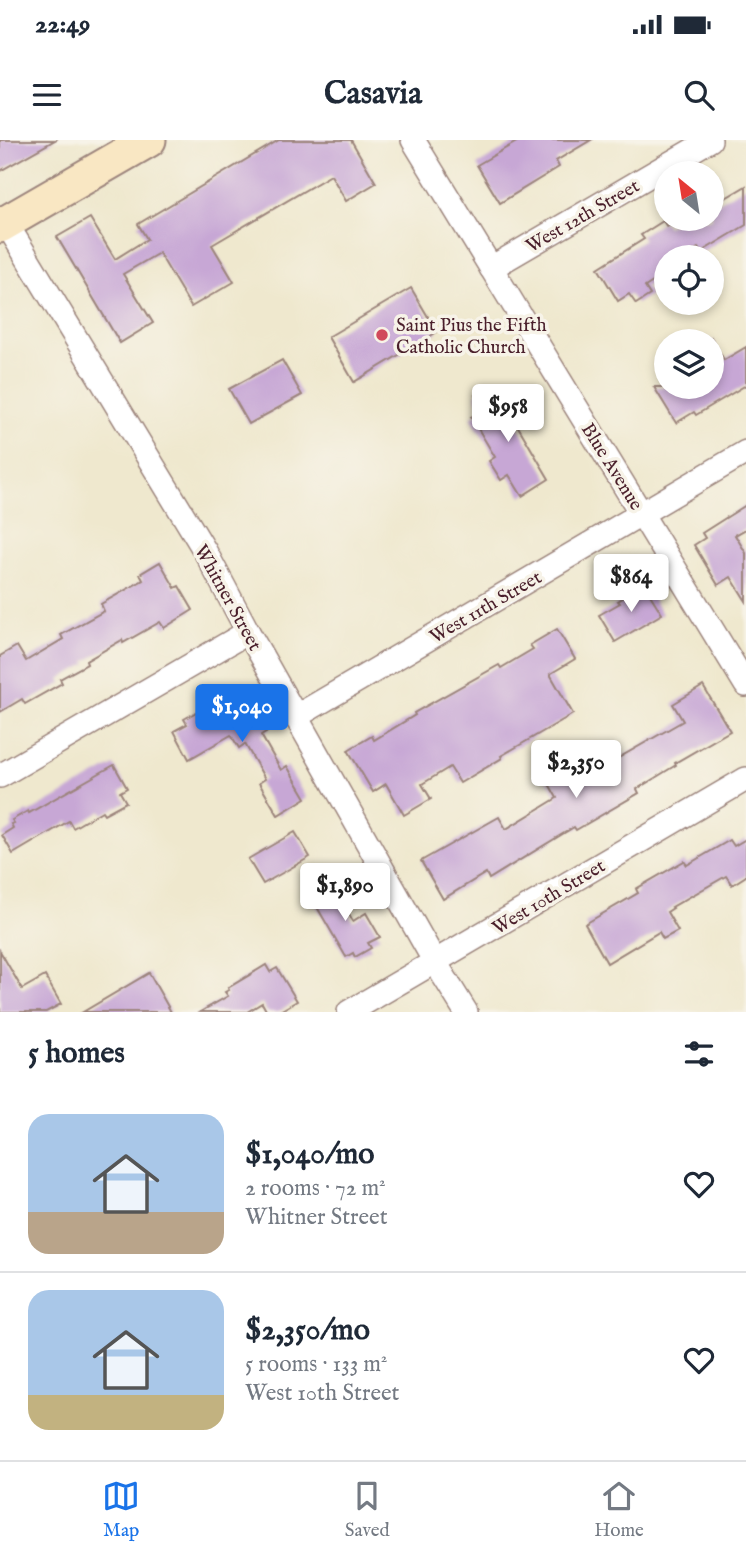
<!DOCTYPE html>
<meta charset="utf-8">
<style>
body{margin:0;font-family:"IM FELL English",serif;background:#f2f2f3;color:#1f2937;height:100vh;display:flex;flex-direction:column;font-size:26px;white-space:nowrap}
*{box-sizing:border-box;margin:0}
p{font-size:23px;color:#747a83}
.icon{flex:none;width:38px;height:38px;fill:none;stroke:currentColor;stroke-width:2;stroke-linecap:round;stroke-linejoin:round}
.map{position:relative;height:872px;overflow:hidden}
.drawer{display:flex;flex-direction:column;background:#fff;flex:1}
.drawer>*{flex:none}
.needle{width:46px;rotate:330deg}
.buttons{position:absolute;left:654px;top:21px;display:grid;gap:14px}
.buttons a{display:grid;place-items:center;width:70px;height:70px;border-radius:50%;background:#fff;box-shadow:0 4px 10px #0003;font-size:35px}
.price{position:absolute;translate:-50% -60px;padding:0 16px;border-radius:7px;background:#fff;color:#222;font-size:23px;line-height:46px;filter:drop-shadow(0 2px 4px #0008)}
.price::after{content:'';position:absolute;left:50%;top:42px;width:21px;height:16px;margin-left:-10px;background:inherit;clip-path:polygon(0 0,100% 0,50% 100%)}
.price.selected{background:#1a73e8;color:#fff}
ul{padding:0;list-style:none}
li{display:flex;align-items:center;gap:21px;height:175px;padding:0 28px}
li+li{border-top:2px solid #e0e1e3}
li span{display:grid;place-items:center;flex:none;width:196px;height:140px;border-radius:21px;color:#555}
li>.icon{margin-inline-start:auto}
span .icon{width:84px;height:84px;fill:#fffc;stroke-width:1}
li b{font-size:30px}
h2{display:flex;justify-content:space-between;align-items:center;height:84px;padding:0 28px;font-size:30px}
.status{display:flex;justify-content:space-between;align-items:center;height:49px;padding:0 35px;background:#fff;direction:ltr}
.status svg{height:19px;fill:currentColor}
header{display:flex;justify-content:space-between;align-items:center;height:91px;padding:0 28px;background:#fff;font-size:32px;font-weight:700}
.tabs{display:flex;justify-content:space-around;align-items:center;height:98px;border-top:2px solid #e0e1e3;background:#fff;font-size:19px;color:#747a83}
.tabs a{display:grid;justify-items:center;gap:4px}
.tabs .selected{color:#1a73e8}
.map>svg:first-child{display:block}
.building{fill:#c7a7d5}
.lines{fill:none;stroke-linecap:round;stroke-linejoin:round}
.street-casing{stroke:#9c847c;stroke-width:26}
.secondary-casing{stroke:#9c847c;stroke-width:37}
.street{stroke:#fff;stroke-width:23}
.secondary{stroke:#f9e7c3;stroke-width:33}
.poi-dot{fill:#d1495b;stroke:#f7f3e8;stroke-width:2.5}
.labels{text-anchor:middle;stroke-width:7;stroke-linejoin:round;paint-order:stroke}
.street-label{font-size:19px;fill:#4a1f2b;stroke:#f7f3e8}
.poi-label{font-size:19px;fill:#4a1f2b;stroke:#f7f3e8;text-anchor:start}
</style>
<div class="status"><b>22:49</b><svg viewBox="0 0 49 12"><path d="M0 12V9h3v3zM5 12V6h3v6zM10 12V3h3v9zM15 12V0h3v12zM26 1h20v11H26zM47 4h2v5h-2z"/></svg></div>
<header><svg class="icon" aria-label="menu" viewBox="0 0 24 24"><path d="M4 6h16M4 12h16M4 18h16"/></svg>Casavia<svg class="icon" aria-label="search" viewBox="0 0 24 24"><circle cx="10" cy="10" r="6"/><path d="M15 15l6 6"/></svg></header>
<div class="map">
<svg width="746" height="872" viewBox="0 0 746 872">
<rect width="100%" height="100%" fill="#f7f3e8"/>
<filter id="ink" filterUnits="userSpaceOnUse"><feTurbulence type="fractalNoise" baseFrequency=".0143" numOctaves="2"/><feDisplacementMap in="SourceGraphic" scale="14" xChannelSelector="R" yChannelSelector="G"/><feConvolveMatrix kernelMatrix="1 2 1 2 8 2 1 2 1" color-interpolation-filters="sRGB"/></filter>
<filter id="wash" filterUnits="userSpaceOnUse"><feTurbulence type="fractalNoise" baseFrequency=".00686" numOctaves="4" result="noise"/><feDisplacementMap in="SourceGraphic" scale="28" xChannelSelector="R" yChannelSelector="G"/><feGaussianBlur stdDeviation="1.57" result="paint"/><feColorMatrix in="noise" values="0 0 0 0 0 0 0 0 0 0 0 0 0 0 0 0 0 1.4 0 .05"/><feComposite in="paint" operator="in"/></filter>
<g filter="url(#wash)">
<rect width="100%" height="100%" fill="#efe8ce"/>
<g id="blocks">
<g class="building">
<path d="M 0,0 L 55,0 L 0,31 Z"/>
<path d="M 279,0 L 351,0 L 376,43 L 346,61 L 331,35 L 212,105 L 234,142 L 191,167 L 159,113 L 123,134 L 153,183 L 120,203 L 57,97 L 90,78 L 115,119 L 147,99 L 138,84 Z"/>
<path d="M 520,0 L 591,0 L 556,21 L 559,27 L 500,63 L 477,25 Z"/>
<path d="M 746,46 L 746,85 L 701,112 L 698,108 L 683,117 L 667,117 L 667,133 L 645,147 L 650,155 L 636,164 L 629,154 L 618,161 L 598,128 L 644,99 L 641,95 L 663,81 L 667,87 L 681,79 L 712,79 L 712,66 Z"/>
<path d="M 411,148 L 437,192 L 354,242 L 328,197 Z"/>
<path d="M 712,199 L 724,220 L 746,207 L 746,245 L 696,275 L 694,272 L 676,283 L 654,247 L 712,247 Z"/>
<path d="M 282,220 L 302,255 L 249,284 L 229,249 Z"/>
<path d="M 490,246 L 500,262 L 503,261 L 549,339 L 522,356 L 509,335 L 501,340 L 489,321 L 495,317 L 471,277 L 484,270 L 475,255 Z"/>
<path d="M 746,365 L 746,389 L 735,395 L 746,413 L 746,461 L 731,437 L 718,445 L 694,405 L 705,398 L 702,393 Z"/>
<path d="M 160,422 L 175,448 L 179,446 L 193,470 L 164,488 L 160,482 L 123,503 L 122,500 L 86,521 L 87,524 L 60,539 L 62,543 L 25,564 L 22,559 L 0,572 L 0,516 L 17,506 L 26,521 L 63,499 L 61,495 L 104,471 L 101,464 L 143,440 L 140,434 Z"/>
<path d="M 644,445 L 662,474 L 615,502 L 599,475 L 620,463 L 618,461 Z"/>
<path d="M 557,489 L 575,519 L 550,534 L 573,574 L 501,616 L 502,618 L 460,643 L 450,627 L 422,644 L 431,659 L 404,675 L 386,644 L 373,652 L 348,610 L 372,596 L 374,600 L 415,575 L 414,573 L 499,525 L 501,528 L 533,509 L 530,505 Z"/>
<path d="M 703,546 L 730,591 L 675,623 L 676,625 L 637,649 L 639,653 L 576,690 L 574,687 L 489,739 L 486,733 L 443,759 L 421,721 L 499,677 L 506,689 L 557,658 L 545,637 L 570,622 L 580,640 L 683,581 L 673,564 Z"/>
<path d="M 246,547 L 271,589 L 261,595 L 281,630 L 287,626 L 306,658 L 278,675 L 259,643 L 265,639 L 245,604 L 239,608 L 231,595 L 189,619 L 174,591 L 187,584 L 184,579 L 200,570 L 202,573 Z"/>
<path d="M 114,625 L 127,648 L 120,652 L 126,662 L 104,674 L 102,671 L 73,688 L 69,681 L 13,714 L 2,695 L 13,688 L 11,684 L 14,683 L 12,680 L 28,671 L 29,673 Z"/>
<path d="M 295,692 L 310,717 L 263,744 L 248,719 Z"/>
<path d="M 746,699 L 746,736 L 732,745 L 726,736 L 672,767 L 673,768 L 667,772 L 678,791 L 663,799 L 659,792 L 607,823 L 585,784 L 638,753 L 636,749 L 684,721 L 687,725 L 730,700 L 734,706 Z"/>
<path d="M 331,743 L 353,781 L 366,773 L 380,797 L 368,803 L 371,808 L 355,817 L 353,813 L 346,817 L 310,755 Z"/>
<path d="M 0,811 L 22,849 L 45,836 L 61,864 L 46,872 L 0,872 Z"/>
<path d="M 266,825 L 270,832 L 277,828 L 297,861 L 278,872 L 267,872 L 262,863 L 247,872 L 200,872 L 228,856 L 225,852 L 229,850 L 228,848 Z"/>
<path d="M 149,833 L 171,872 L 83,872 Z"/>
</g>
</g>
</g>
<g filter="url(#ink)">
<use href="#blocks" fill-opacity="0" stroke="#9c847c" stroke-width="2"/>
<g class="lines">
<defs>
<g id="street">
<path d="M 413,0 L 746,545"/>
<path d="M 6,83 L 205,411 L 248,492 L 435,822 L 466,872"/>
<path d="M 491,128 L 710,0"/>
<path d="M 297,576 L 746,312"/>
<path d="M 0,636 L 248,492"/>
<path d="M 349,872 L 746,639"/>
</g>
<path id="secondary" d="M 0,86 L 149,0"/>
</defs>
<use href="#street" class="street-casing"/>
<use href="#secondary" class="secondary-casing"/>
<use href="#street" class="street"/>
<use href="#secondary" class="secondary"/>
</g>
</g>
<circle class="poi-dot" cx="382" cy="195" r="7"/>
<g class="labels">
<g class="street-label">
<text transform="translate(582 75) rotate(-30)" y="7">West 12th Street</text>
<text transform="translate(613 326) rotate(58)" y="7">Blue Avenue</text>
<text transform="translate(229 457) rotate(61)" y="7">Whitner Street</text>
<text transform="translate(485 466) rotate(-30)" y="7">West 11th Street</text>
<text transform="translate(548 756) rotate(-31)" y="7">West 10th Street</text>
</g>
<g class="poi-label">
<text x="396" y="191">Saint Pius the Fifth<tspan x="396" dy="22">Catholic Church</tspan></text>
</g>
</g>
</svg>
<div class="buttons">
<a><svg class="needle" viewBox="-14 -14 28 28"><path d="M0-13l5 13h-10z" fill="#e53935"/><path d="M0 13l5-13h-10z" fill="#747a83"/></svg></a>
<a><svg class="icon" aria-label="locate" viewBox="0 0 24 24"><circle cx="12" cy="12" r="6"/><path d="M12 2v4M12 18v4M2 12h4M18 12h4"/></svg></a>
<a><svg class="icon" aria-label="layers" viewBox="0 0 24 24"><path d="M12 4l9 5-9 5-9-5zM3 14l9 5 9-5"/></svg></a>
</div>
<b class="price" style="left:508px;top:304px">$958</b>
<b class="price" style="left:631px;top:474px">$864</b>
<b class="price selected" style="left:242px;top:604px">$1,040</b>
<b class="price" style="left:576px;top:660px">$2,350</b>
<b class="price" style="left:345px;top:783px">$1,890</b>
</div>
<section class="drawer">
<h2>5 homes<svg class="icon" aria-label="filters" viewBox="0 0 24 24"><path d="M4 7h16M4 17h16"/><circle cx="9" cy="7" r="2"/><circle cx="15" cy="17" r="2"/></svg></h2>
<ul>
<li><span style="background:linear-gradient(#a9c7e8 70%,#b9a48a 0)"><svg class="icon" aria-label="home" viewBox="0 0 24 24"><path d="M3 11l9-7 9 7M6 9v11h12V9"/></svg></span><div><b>$1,040/mo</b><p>2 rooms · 72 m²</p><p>Whitner Street</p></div><svg class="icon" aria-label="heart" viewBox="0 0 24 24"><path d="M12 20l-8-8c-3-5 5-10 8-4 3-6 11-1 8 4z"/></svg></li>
<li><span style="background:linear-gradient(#a9c7e8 75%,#c2b280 0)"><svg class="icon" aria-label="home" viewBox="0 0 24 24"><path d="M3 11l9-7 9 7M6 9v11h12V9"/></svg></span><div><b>$2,350/mo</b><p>5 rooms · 133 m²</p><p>West 10th Street</p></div><svg class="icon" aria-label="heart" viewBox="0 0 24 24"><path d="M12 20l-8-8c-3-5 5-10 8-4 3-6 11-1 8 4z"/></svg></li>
</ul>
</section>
<nav class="tabs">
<a class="selected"><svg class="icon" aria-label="map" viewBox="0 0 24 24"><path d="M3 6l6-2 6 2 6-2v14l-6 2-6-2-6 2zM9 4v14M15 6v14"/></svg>Map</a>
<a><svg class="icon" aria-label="saved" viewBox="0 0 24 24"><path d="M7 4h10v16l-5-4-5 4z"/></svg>Saved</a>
<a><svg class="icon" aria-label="home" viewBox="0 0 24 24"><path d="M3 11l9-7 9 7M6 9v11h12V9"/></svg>Home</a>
</nav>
